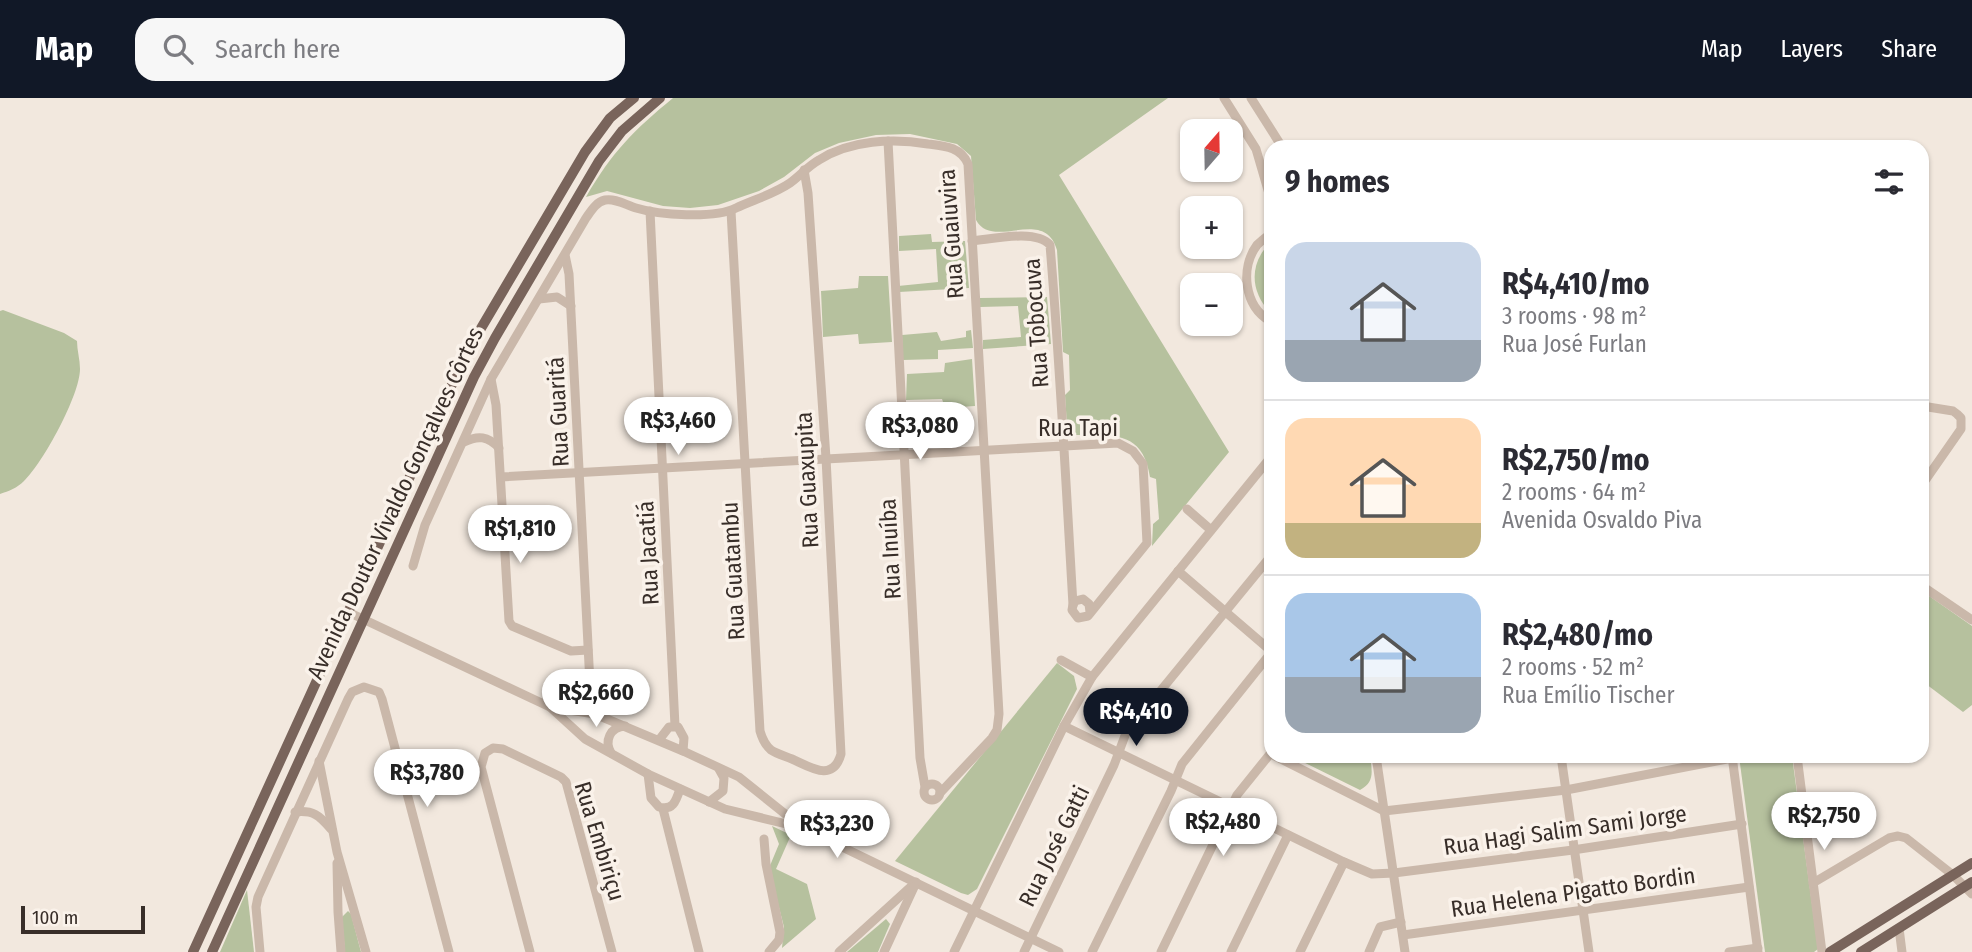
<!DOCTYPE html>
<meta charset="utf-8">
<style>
body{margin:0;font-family:"Fira Sans Condensed",sans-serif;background:#f7f7f7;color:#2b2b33;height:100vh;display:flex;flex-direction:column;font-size:26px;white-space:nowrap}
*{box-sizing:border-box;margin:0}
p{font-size:23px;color:#7c7c81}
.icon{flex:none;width:38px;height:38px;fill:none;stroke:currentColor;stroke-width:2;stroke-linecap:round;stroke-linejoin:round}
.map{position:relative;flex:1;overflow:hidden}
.details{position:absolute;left:1264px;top:42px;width:665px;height:623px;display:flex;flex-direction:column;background:#fff;border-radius:21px;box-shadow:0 2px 5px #0004}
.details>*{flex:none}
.needle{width:46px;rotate:20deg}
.controls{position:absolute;left:1180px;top:21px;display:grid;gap:14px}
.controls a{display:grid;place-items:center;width:63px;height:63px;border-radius:14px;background:#fff;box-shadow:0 2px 5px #0004;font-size:35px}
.scale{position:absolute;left:21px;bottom:18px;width:124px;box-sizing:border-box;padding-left:7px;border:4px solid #382e29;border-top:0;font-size:19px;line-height:24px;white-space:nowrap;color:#382e29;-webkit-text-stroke:5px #faf2ea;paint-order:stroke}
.price{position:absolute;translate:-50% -60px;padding:0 16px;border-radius:24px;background:#fff;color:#222;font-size:23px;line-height:46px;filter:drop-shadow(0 2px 4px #0008)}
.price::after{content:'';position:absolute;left:50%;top:42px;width:21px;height:16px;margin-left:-10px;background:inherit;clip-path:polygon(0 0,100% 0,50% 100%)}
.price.current{background:#111827;color:#fff}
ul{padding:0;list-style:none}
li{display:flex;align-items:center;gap:21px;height:175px;padding:0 21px}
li+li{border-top:2px solid #e1e1e2}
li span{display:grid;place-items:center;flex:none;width:196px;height:140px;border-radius:21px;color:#555}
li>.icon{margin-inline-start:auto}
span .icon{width:84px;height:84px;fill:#fffc;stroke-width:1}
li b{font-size:30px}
h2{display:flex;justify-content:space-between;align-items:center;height:84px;padding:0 21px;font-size:30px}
header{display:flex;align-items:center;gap:42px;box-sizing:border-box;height:98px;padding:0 35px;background:#111827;color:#fff}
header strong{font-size:33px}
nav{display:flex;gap:38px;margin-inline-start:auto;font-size:24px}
.search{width:490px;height:63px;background:#f7f7f7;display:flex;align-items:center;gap:18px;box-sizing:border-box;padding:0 24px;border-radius:21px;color:#7c7c81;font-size:26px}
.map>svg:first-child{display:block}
.green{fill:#b6c19e}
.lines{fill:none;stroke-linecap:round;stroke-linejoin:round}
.minor{stroke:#cab8aa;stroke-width:9}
.major{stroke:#79645b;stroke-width:10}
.labels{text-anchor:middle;stroke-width:7;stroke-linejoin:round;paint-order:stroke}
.street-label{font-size:23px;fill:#382e29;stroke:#faf2ea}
</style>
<header>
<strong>Map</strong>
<div class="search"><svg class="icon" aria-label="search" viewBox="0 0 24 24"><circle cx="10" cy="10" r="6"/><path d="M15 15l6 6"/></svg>Search here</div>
<nav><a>Map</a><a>Layers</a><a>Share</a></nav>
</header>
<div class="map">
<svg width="1972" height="854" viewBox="0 0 1972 854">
<rect width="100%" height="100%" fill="#f2e8de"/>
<g class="green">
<path d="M 673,0 L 1168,0 L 1059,77 L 1229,354 L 1152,448 L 1153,426 L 1159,421 L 1156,381 L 1150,379 C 1143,333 1114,337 1076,337 L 1067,328 L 1065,297 L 1070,292 L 1069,257 L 1063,254 L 1057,152 C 1044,108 993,153 976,122 L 971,58 L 957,46 L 910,36 L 876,37 L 839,45 L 815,55 L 784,79 L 759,93 L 718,107 L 690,110 L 663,108 L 607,93 L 586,99 C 612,54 634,32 673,0 Z"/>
<path d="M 931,136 L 932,144 L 965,143 L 969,190 L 899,194 L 898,188 L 938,184 L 936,151 L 899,153 L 899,138 Z"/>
<path d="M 1270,145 L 1270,214 C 1250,194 1249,165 1270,145 Z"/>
<path d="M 859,178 L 888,178 L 892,244 L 859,246 L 858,236 L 823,239 L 821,193 L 858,190 Z"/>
<path d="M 1047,199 L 1051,246 L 983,251 L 983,242 L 1021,239 L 1018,208 L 980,209 L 979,200 Z"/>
<path d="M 3,212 L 64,235 L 77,243 C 77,252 80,262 80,271 C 80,297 43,365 24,383 C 17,390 9,393 0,396 L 0,213 Z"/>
<path d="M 971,232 L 973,250 L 938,252 L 938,261 L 903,262 L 902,237 L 937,234 L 941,243 L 966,239 L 966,233 Z"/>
<path d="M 972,261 L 975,308 L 945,310 L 942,301 L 906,302 L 907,276 L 944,274 L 945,265 Z"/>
<path d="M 1922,493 L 1972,528 L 1972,607 L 1963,614 L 1922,583 Z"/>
<path d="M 1057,565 L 1074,578 L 1077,591 L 977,791 L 968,797 L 961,795 L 895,763 Z"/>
<path d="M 1291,658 L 1370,658 C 1372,673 1375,684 1360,692 Z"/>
<path d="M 1739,658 L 1792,658 L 1818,851 L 1814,854 L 1765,854 Z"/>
<path d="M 772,728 L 791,737 L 776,771 L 807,786 L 816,821 L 782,850 L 784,829 L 769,770 L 779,746 Z"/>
<path d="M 247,792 L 254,854 L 220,854 Z"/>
<path d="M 348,813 L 351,816 L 361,854 L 345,854 L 342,819 Z"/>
<path d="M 886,821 L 890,826 L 878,854 L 847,854 Z"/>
</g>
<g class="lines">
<g class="minor">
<path d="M 1224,0 L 1256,51 L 1270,99"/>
<path d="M 1251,0 L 1282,49"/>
<path d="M 888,43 L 920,660 L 925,689"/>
<path d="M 650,113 L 675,628"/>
<path d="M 731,113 L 760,633 C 762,640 765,647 771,652 C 777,656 785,658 792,661 C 810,669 833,685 841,656 L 826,360 L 808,95 L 804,72"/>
<path d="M 1270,136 C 1266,139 1261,143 1257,147 C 1240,170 1244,208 1270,223"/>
<path d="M 565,157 L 569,176 L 590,586"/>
<path d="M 539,201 L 557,199 L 571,208"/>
<path d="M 491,281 L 496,307 L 509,523 L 512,528 L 571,553 L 588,552"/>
<path d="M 1922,308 L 1953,313 L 1957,316 L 1961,320 L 1961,331 L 1922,387"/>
<path d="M 464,344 C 478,337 488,338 499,350"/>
<path d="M 501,379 L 1118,345 L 1133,353 L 1143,366 L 1147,445 L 1088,518 L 1078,520 L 1072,512 L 1073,507 C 1066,387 1060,267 1050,147 C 1036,131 993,141 972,143"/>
<path d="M 1187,411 L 1211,432"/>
<path d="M 413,468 L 425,427 L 491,281 L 586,120 C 591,113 596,104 605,102 C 615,100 626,107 636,110 C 659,117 714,121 736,110 C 753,102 774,96 790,85 C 800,78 808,68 819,62 C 850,42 893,40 928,46 C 945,48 961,49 968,66 L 999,616 L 997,632 L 992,640 L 940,695"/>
<path d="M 1178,473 L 1270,552"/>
<path d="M 1922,488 L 1972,522"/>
<path d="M 1073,507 L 1075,503 L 1083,501 L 1089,506 L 1090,514"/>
<path d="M 348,514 L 550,609 L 595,616 L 683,653 L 739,679 L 799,727"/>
<path d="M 1061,562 L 1092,579"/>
<path d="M 550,609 L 585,641 L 648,676 L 725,711 L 803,730 L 1059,854"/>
<path d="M 1064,628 L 1344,764 L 1372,776 L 1394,775 L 1573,752 L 1742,726"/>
<path d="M 659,642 L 669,629 L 678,629 L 684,640 L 683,653"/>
<path d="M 611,655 C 604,643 610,629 625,628"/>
<path d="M 1275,658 L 1384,713 L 1566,692 L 1732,660"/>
<path d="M 1376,658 L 1405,854"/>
<path d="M 1561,658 L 1589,854"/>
<path d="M 1732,658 L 1758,854"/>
<path d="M 1797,658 L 1822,854"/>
<path d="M 319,663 L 337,754 L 366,854"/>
<path d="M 648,676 L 651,700 L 659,709 C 673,713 676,703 680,691"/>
<circle cx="932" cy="694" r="8"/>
<path d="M 709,704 L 723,693 L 724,680 L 719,671"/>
<path d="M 663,711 L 699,854"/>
<path d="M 295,714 C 313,712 319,717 331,731"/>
<path d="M 764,741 L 766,766 L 780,834 L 779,842 L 769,854"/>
<path d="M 337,765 L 338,814 L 341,854"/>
<path d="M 1813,785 L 1889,740 L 1898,738 L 1906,740 L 1953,777 L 1972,796"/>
<path d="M 1899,830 L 1902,854"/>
<path d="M 1403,837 L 1749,789"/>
<path d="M 260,854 L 256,809 L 258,799 L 348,601 L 352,594 L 364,589 L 379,594 L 382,601 L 449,854"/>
<path d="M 530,854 L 481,669 L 485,655 L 493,650 L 503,651 L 561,679 L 566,684 L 612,854"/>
<path d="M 839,854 L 916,784"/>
<path d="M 884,854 L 914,789"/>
<path d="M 954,854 L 1064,628 L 1092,579 L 1270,360"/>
<path d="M 1024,854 L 1114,667 L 1126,635 L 1270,459"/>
<path d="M 1092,854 L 1171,693 L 1182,666 L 1270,556"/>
<path d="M 1161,854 L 1237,697 L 1270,656"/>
<path d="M 1231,854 L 1288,737"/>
<path d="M 1300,854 L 1344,764"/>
<path d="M 1369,854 L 1380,829 L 1401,824"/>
<path d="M 1729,854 L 1758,850"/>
</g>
<g class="major">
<path d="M 193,854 L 459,271 L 480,232 L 585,54 L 610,20 L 634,0"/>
<path d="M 212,854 L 474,279 L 495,240 L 599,63 L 622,33 L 660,0"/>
<path d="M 1830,854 L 1972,765"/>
<path d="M 1861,854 L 1972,784"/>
</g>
</g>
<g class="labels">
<g class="street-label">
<text transform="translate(951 136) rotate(-94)" y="8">Rua Guaiuvira</text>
<text transform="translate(1036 225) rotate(-94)" y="8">Rua Tobocuva</text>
<text transform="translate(558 314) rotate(-93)" y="8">Rua Guaritá</text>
<text x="1078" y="338">Rua Tapi</text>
<text transform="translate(807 382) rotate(-93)" y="8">Rua Guaxupita</text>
<text transform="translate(395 405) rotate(-65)" y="8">Avenida Doutor Vivaldo Gonçalves Côrtes</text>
<text transform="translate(890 451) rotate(-93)" y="8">Rua Inuíba</text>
<text transform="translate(648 455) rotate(-93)" y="8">Rua Jacatiá</text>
<text transform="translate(733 473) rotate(-93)" y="8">Rua Guatambu</text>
<text transform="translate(1565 732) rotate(-8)" y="8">Rua Hagi Salim Sami Jorge</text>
<text transform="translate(600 743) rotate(73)" y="8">Rua Embiriçu</text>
<text transform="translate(1054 748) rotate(-64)" y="8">Rua José Gatti</text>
<text transform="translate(1573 794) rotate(-8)" y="8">Rua Helena Pigatto Bordin</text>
</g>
</g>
</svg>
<div class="controls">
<a><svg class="needle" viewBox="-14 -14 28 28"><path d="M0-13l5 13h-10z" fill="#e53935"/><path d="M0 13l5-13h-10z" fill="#7c7c81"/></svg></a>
<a>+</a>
<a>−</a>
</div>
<div class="scale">100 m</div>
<b class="price" style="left:678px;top:359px">R$3,460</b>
<b class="price" style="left:920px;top:364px">R$3,080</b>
<b class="price" style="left:520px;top:467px">R$1,810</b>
<b class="price" style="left:596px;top:631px">R$2,660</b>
<b class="price current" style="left:1136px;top:650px">R$4,410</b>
<b class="price" style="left:427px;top:711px">R$3,780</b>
<b class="price" style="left:1824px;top:754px">R$2,750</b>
<b class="price" style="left:1223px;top:760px">R$2,480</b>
<b class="price" style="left:837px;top:762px">R$3,230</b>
<section class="details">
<h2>9 homes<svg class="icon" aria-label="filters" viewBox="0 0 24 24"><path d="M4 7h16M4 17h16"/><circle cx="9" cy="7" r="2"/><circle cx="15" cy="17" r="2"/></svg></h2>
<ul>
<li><span style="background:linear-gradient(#c9d6e8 70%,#9aa5b1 0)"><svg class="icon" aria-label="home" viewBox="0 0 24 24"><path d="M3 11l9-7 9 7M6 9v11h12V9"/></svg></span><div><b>R$4,410/mo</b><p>3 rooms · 98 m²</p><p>Rua José Furlan</p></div></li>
<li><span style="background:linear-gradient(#ffd9b3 75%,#c2b280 0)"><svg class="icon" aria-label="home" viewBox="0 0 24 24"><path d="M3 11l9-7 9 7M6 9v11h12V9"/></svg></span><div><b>R$2,750/mo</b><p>2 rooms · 64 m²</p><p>Avenida Osvaldo Piva</p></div></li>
<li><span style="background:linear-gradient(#a9c7e8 60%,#9aa5b1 0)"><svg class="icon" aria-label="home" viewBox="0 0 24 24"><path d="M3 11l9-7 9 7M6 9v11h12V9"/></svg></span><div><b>R$2,480/mo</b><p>2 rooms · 52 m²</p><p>Rua Emílio Tischer</p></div></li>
</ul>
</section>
</div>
